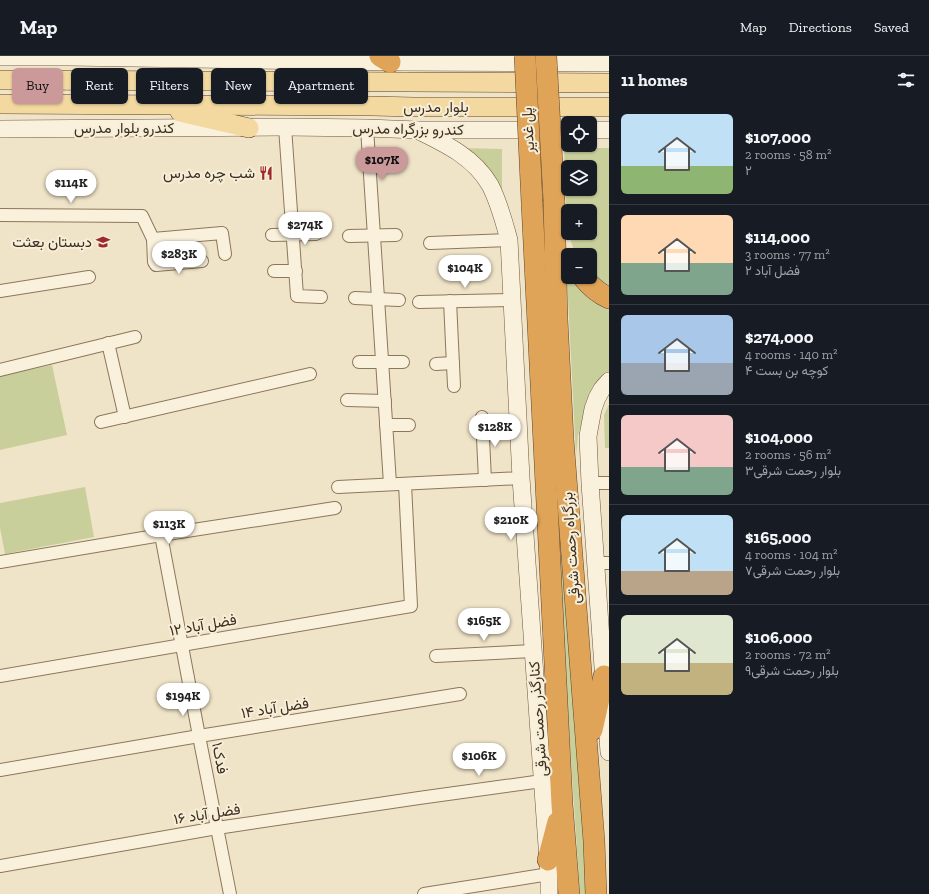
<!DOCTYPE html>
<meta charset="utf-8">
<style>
body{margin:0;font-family:"Zilla Slab",Vazirmatn,serif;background:#242831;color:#f1f3f6;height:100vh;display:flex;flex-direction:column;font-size:15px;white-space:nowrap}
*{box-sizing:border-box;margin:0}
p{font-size:13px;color:#9ea1a6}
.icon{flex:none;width:22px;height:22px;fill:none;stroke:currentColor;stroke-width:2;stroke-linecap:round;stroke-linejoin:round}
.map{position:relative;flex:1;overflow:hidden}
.panel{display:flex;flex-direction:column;background:#171b24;width:320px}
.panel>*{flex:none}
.banner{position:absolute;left:12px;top:12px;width:380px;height:36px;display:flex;gap:8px}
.fabs{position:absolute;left:561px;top:60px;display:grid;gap:8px}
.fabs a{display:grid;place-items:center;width:36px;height:36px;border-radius:6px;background:#171b24;box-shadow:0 1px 3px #0004;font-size:20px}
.price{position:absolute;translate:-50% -34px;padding:0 9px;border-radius:14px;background:#fff;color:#222;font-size:13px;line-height:26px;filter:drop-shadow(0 1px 2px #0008)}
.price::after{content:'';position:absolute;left:50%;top:24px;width:12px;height:9px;margin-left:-6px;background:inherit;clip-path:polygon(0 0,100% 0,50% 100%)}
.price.current{background:#cc999b;color:#111}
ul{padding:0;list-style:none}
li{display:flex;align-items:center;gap:12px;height:100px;padding:0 12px}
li+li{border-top:1px solid #363941}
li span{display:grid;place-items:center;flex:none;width:112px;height:80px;border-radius:6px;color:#555}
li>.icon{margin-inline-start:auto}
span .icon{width:48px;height:48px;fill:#fffc;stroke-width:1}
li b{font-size:17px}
h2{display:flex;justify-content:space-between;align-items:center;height:48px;padding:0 12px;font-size:17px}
.tag{padding:0 14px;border-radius:6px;background:#171b24;box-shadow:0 1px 3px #0004;font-size:14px;line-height:36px}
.tag.current{background:#cc999b;color:#111}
header{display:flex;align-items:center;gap:24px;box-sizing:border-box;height:56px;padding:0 20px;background:#171b24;border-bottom:1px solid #363941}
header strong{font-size:19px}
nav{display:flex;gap:22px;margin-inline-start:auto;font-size:14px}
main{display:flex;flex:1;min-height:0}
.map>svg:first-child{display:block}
.green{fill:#c9cf9b;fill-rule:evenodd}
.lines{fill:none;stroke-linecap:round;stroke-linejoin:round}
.street-casing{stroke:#8d765c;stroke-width:14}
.secondary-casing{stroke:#6f573f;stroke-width:18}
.primary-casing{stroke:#5b4430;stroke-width:20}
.highway-casing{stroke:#5b4430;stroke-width:22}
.street{stroke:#faf1dc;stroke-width:12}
.secondary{stroke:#faf1dc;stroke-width:17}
.primary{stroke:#f3d9a0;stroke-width:19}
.highway{stroke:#e0a458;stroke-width:21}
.highway-bridge-casing{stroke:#5b4430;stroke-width:22;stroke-linecap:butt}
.highway-bridge{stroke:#e0a458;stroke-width:21}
.labels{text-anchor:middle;stroke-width:4;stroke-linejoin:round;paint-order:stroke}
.street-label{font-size:15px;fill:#3d2e20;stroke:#f7eed8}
.poi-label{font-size:15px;fill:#3d2e20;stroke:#f7eed8;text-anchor:end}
</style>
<header>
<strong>Map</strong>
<nav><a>Map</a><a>Directions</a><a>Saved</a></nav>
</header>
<main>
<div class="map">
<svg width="609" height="838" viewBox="0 0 609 838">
<rect width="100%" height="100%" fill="#f0e4c8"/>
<g class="green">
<path d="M 461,92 L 502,93 L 502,145 Z"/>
<path d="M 564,92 L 609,92 L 609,235 L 590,219 L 590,199 L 576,199 L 571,186 L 569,177 L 590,177 L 590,155 L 568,155 L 568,172 L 566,159 ZM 568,111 L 590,111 L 590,133 L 568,133 Z"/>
<path d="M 540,129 L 588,838 L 580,838 L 567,646 Z"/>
<path d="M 566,204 L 568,209 L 568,221 L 574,221 L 609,249 L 609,315 L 597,330 L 587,350 L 578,379 L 576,400 Z"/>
<path d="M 52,309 L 67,379 L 0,394 L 0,320 Z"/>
<path d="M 609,348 L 609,392 L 605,392 L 604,359 Z"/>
<path d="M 85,431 L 94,481 L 5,498 L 0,472 L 0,447 Z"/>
</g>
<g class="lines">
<defs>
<g id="street">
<path d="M 285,71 L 297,240 L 321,241"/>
<path d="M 367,72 L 390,428"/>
<path d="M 0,159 L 142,160 L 153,183 L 154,206 L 156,209 L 202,205"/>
<path d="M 272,179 L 316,178"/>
<path d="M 349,180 L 396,179"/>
<path d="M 153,183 L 222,177 L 225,198"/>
<path d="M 430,187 L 509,184"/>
<path d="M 274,215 L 296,215"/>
<path d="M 0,235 L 89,221"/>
<path d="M 355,242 L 399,244"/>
<path d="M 450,245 L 454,330"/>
<path d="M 419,246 L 512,244"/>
<path d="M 108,287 L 125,361"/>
<path d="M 359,306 L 403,306"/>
<path d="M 436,308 L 453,307"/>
<path d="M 0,314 L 135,281"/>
<path d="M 347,344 L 385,345"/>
<path d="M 482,361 L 485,424"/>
<path d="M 101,366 L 310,318"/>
<path d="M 386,369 L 409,369"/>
<path d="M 590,427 L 609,427"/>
<path d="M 338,431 L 521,422"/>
<path d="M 161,479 L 199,680 L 230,838"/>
<path d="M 0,506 L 161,479 L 335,452"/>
<path d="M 596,507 L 609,507"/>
<path d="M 436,600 L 533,595"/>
<path d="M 0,620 L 411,550 L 405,428"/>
<path d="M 0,714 L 199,680 L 460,638"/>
<path d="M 0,810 L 217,772 L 419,742 L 542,725"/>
<path d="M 424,838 L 549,818"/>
</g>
<g id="secondary">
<path d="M 0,1 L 69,1 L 390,6 L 609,7"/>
<path d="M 0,73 L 285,71 L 367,72 L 417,74 L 568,74"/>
<path d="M 417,74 C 444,87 474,101 490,129 C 499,146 504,166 509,184 L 521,422 L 549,818 L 549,838"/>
<path d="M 590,74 L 609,74"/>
<path d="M 609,325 L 602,333 L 597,342 L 593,353 L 588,380 L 590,427 L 609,696"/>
</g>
<g id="primary">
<path d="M 0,24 L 609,27"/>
<path d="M 0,48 L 372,50 L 414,51 L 609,51"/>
<path d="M 180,56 L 249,72"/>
</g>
<g id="highway">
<path d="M 380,0 L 390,6"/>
<path d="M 554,145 L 557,263 L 563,383 L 594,785 L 596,838"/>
<path d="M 532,147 L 562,748 L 569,838"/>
<path d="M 583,221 C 590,230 598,237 609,242"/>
<path d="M 592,674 L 604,620"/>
<path d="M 548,804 L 558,766"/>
</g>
</defs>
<use href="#street" class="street-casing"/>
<use href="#secondary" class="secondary-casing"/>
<use href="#primary" class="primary-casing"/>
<use href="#highway" class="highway-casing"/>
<use href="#street" class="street"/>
<use href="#secondary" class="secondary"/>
<use href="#primary" class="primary"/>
<use href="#highway" class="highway"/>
<defs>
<g id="highway-bridge">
<path d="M 525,0 L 532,147"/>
<path d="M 546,0 L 554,145"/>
</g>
</defs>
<use href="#highway-bridge" class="highway-bridge-casing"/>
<use href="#highway-bridge" class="highway-bridge"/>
</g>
<defs>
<symbol id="restaurant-bare" viewBox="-9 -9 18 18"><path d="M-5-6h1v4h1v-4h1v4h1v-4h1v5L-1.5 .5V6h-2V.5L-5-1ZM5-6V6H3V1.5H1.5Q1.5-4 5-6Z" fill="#9e2a2b" stroke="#f7eed8" stroke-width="2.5" paint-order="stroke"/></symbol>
<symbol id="school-bare" viewBox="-9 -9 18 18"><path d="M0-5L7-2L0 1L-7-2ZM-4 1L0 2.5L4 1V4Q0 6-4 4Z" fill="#9e2a2b" stroke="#f7eed8" stroke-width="2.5" paint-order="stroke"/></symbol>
</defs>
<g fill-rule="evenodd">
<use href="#restaurant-bare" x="256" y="107" width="20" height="20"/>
<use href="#school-bare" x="93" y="176" width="20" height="20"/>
</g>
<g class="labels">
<g class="street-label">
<text x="436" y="56">بلوار مدرس</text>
<text x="124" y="77">کندرو بلوار مدرس</text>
<text transform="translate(408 73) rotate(1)" y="5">کندرو بزرگراه مدرس</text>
<text transform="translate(528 74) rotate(-93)" y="5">پل غدیر</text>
<text transform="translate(571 492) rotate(-94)" y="5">بزرگراه رحمت شرقی</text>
<text transform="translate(203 569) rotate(-10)" y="5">فضل آباد ۱۲</text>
<text transform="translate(275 652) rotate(-9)" y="5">فضل آباد ۱۴</text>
<text transform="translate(538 663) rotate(-94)" y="5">کنارگذر رحمت شرقی</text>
<text transform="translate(220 702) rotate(79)" y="5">فدک۱</text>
<text transform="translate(207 758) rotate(-9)" y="5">فضل آباد ۱۶</text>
</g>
<g class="poi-label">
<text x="255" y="122">شب چره مدرس</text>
<text x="92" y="191">دبستان بعثت</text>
</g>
</g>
</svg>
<div class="fabs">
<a><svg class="icon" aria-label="locate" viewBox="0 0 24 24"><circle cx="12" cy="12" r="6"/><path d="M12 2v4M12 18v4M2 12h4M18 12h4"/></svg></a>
<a><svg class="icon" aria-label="layers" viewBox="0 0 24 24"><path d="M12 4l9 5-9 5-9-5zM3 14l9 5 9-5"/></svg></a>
<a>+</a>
<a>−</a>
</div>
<b class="price current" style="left:382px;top:125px">$107K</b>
<b class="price" style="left:71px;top:148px">$114K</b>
<b class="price" style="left:305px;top:190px">$274K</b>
<b class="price" style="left:179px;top:219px">$283K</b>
<b class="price" style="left:465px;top:233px">$104K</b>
<b class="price" style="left:495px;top:392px">$128K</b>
<b class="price" style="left:511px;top:485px">$210K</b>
<b class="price" style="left:169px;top:489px">$113K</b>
<b class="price" style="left:484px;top:586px">$165K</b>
<b class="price" style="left:183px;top:661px">$194K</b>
<b class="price" style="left:479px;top:721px">$106K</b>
<div class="banner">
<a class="tag current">Buy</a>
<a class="tag">Rent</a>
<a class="tag">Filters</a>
<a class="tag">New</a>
<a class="tag">Apartment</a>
</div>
</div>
<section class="panel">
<h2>11 homes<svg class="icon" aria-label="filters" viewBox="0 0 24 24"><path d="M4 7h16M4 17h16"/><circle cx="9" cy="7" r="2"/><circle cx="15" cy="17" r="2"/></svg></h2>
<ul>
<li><span style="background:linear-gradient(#bfe0f5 65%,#8fb573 0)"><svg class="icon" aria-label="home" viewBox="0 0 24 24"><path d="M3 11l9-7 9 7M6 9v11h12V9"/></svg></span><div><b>$107,000</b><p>2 rooms · 58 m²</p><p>۲</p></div></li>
<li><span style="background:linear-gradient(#ffd9b3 60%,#7fa58c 0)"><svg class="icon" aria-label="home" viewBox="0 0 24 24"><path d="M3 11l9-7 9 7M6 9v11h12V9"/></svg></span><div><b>$114,000</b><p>3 rooms · 77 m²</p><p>فضل آباد ۲</p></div></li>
<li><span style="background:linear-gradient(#a9c7e8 60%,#9aa5b1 0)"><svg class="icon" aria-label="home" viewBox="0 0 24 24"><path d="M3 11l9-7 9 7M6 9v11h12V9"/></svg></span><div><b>$274,000</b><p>4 rooms · 140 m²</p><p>کوچه بن بست ۴</p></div></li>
<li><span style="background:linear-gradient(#f6c9c9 65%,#7fa58c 0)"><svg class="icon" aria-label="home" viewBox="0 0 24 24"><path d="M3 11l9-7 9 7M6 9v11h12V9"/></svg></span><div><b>$104,000</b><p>2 rooms · 56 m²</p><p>بلوار رحمت شرقی۳</p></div></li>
<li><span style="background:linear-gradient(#bfe0f5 70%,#b9a48a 0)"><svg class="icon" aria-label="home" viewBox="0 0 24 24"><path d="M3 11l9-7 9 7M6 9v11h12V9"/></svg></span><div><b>$165,000</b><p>4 rooms · 104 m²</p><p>بلوار رحمت شرقی۷</p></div></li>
<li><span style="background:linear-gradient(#dfe7d0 60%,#c2b280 0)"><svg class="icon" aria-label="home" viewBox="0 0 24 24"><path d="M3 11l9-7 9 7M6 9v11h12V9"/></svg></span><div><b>$106,000</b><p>2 rooms · 72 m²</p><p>بلوار رحمت شرقی۹</p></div></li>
</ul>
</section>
</main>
